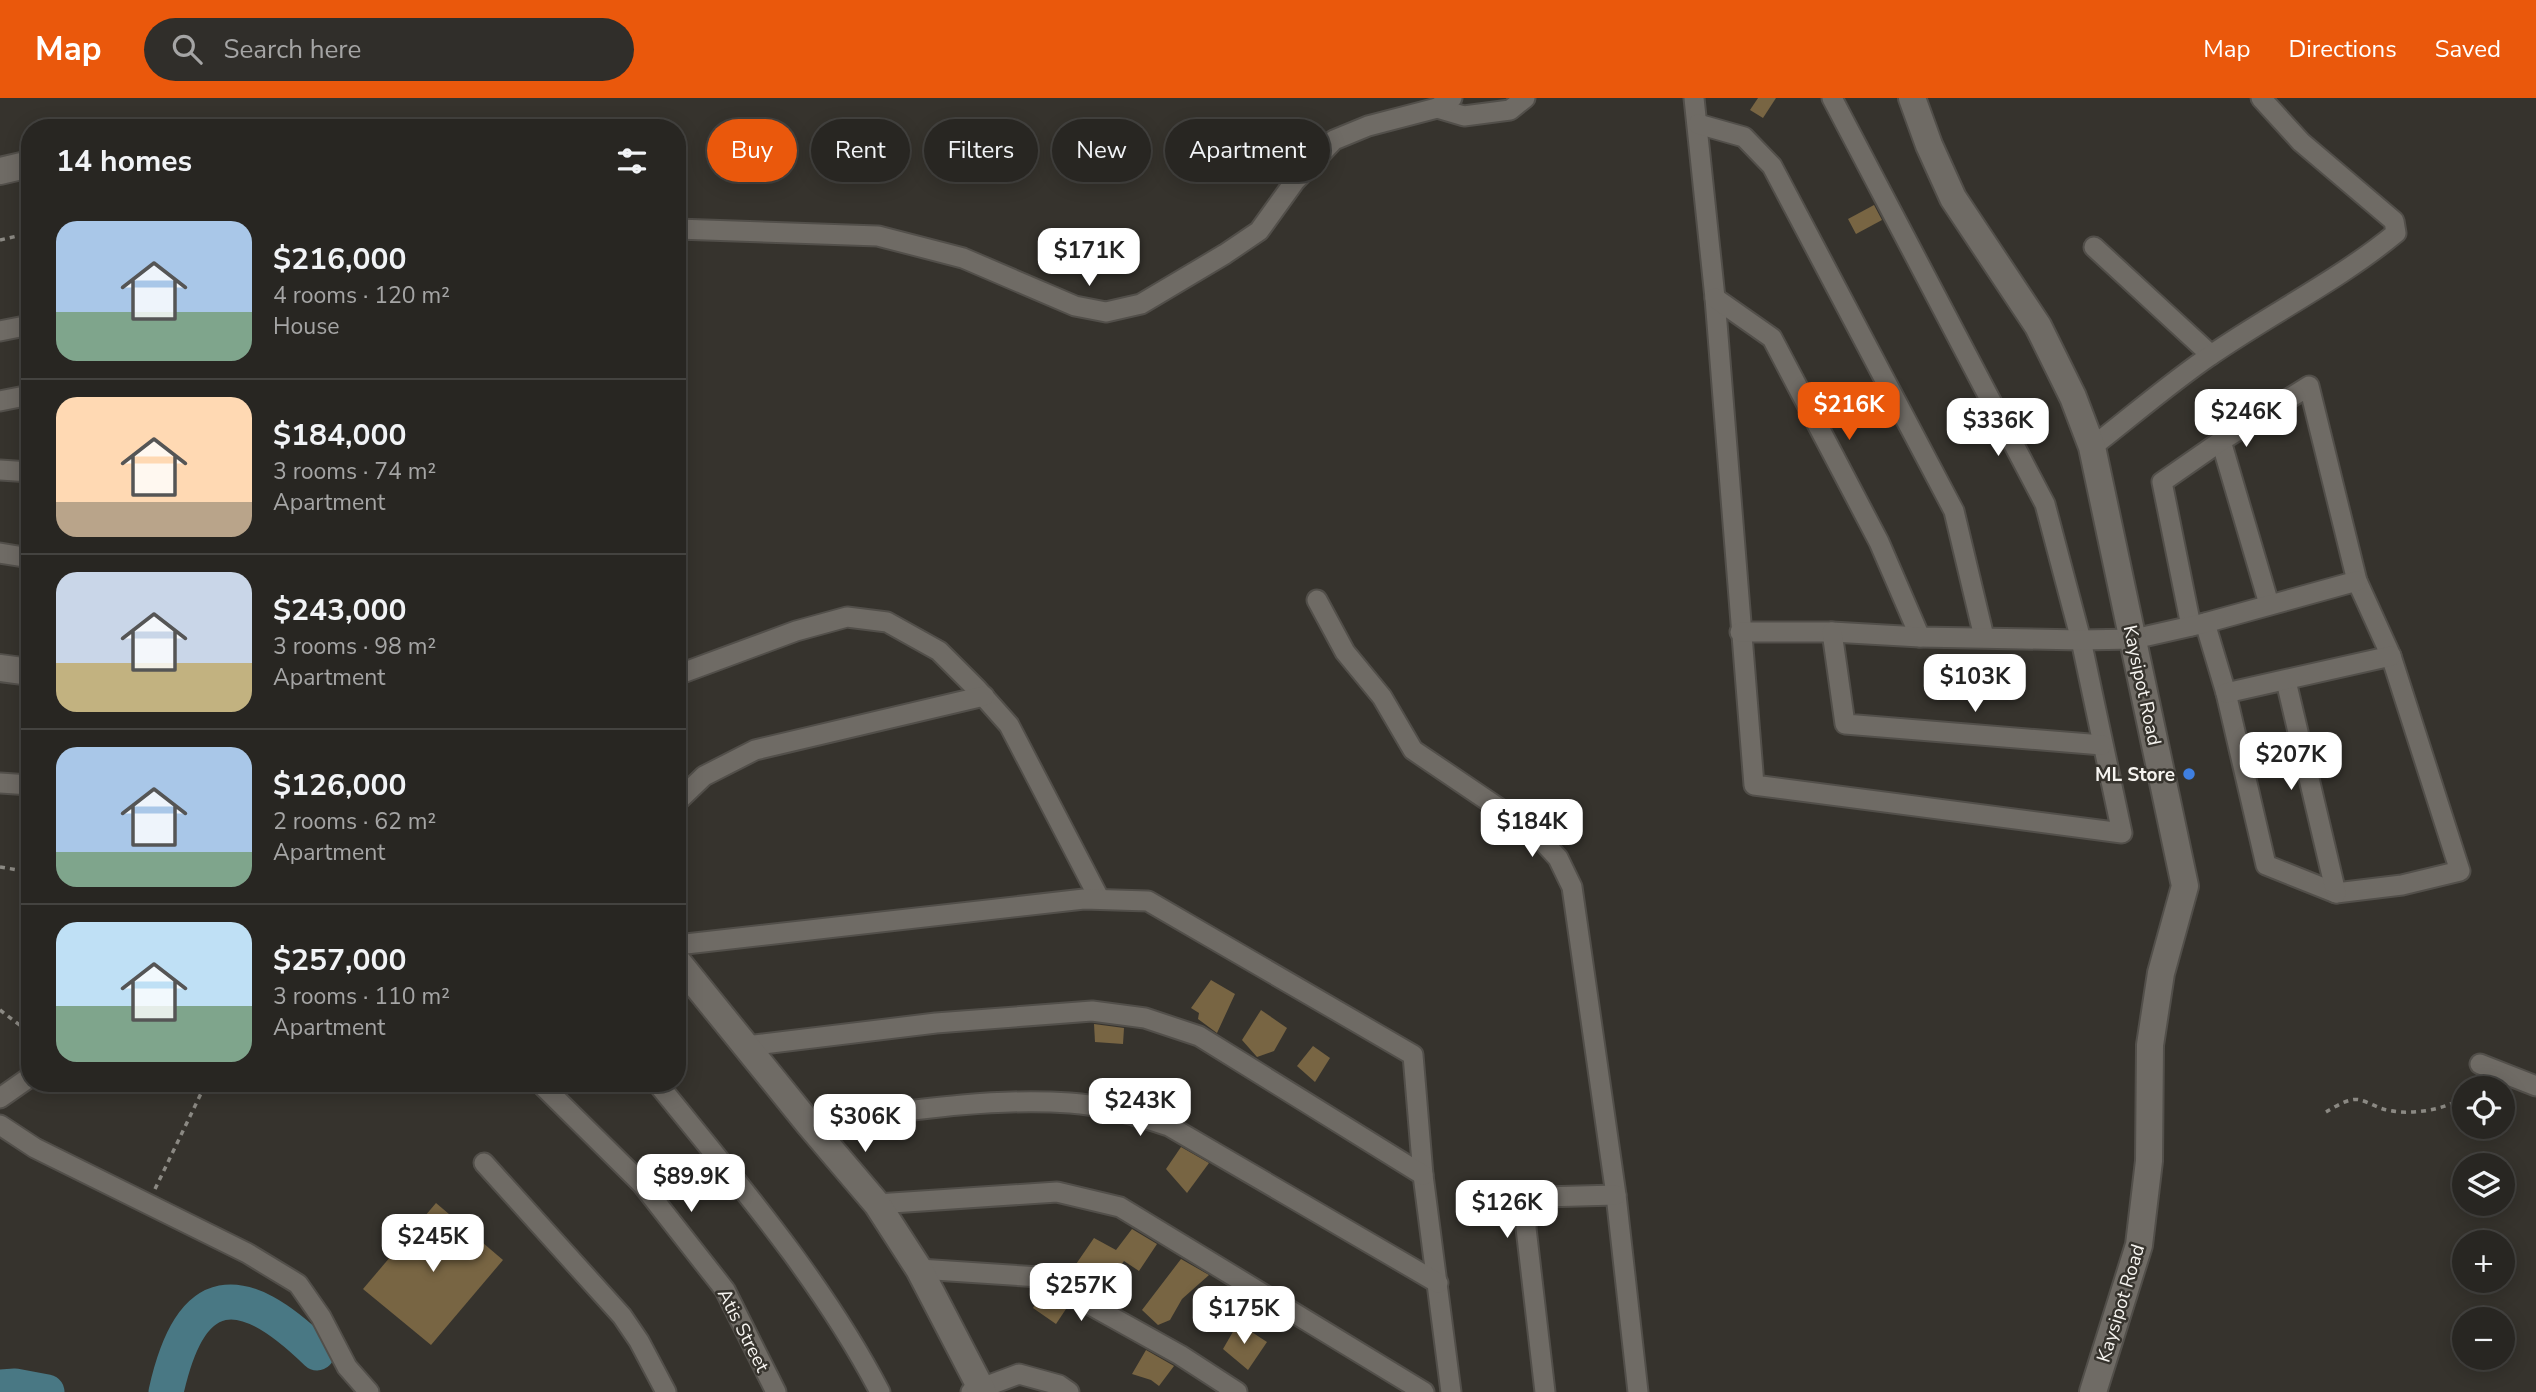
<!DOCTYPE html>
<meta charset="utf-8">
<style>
body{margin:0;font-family:"Nunito Sans",sans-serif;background:#302e2a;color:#f1f3f6;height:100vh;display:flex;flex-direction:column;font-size:26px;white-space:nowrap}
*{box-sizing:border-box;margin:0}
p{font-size:23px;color:#a5a5a5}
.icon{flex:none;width:38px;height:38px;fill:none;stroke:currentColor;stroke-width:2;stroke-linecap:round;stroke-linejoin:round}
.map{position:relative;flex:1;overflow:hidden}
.details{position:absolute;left:21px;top:21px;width:665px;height:973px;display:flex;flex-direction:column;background:#282622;border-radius:28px;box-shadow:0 4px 18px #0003,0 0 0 2px #444340}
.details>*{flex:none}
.top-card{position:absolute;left:707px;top:21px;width:665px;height:63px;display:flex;gap:14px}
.controls{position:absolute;left:2452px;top:978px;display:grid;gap:14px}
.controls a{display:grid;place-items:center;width:63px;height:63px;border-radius:50%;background:#282622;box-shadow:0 4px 18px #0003,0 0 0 2px #444340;font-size:35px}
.price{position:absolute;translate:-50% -60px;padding:0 16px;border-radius:14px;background:#fff;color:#222;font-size:23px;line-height:46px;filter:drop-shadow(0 2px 4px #0008)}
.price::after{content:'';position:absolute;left:50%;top:42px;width:21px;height:16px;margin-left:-10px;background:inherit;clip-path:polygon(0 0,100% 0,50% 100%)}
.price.current{background:#ea580c;color:#fff}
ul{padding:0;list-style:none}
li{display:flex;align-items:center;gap:21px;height:175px;padding:0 35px}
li+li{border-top:2px solid #444340}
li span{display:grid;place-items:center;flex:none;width:196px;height:140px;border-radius:21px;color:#555}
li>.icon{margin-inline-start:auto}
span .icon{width:84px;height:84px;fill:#fffc;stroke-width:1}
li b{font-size:30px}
h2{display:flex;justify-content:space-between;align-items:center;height:84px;padding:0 35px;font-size:30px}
.tag{padding:0 24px;border-radius:32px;background:#282622;box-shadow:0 4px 18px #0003,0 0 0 2px #444340;font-size:24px;line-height:63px}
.tag.current{background:#ea580c;color:#fff}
header{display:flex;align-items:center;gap:42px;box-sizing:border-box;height:98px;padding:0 35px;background:#ea580c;color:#fff}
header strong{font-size:33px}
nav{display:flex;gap:38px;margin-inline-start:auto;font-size:24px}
.search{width:490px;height:63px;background:#302e2a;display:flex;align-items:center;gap:18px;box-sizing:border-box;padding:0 24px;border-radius:38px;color:#a5a5a5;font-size:26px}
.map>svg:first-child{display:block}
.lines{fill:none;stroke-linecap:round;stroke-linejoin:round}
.river{stroke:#497884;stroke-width:35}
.building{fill:#786543}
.street-casing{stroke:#524f4a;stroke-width:23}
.secondary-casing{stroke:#524f4a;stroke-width:30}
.path{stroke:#8b8983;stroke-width:3.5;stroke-dasharray:5 5;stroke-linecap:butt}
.street{stroke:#6f6b65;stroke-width:19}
.secondary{stroke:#6f6b65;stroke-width:26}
.shop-dot{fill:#3f7fe0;stroke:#36332d;stroke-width:2.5}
.labels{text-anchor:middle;stroke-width:5;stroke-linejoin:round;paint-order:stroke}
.street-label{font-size:19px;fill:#f6f4f0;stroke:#36332d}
.poi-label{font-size:19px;font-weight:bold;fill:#f6f4f0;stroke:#36332d;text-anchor:end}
</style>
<header>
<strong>Map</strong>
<div class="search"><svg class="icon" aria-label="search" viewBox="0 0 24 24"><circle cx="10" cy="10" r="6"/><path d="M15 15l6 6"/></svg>Search here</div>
<nav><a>Map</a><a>Directions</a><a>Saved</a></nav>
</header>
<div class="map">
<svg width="2536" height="1294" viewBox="0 0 2536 1294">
<rect width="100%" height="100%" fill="#36332d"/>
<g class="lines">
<g class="river">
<path d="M 0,1289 L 15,1288 L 47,1294"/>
<path d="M 166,1294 C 191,1182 241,1181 317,1255"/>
</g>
</g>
<g class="building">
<path d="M 1758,0 L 1776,0 L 1763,20 L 1750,12 Z"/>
<path d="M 1874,107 L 1882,122 L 1856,136 L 1848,121 Z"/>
<path d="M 1211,882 L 1235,896 L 1217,935 L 1198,921 L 1199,915 L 1191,910 Z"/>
<path d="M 1261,912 L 1287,930 L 1274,953 L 1257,959 L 1242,942 Z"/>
<path d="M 1094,926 L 1124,930 L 1123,946 L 1095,944 Z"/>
<path d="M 1313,948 L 1330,960 L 1315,984 L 1297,968 Z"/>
<path d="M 1181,1049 L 1209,1065 L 1187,1095 L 1166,1071 Z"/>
<path d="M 436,1105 L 503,1162 L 431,1247 L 363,1191 Z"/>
<path d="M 1132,1131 L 1157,1146 L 1139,1173 L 1124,1163 L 1103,1190 L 1074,1169 L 1094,1140 L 1116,1152 Z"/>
<path d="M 1181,1161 L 1209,1177 L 1182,1201 L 1170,1222 L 1158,1227 L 1142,1212 Z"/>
<path d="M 1042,1194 L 1068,1208 L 1056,1226 L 1033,1210 Z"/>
<path d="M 1238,1225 L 1267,1244 L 1248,1272 L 1223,1251 Z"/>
<path d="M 1146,1252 L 1174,1268 L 1159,1288 L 1151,1282 L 1132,1276 Z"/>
</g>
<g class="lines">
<defs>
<g id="street">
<path d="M 1694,0 L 1715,200 L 1754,687 L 2122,735 L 2081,542 L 2045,406 L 1832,0"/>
<path d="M 1437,10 L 1464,18 L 1510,12 L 1525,0"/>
<path d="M 1698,26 L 1744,39 L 1772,68 L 1954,413 L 1984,539"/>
<path d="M 677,131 L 878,138 L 963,160 L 1075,208 L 1106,214 L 1141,206 L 1225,156 L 1259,133 L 1295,83 L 1334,42 L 1368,28 L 1437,10 L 1452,0"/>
<path d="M 2094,149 L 2211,257"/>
<path d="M 1715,200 L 1772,240 L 1879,444 L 1920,539"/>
<path d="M 0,233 L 30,227"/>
<path d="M 0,303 L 30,297"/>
<path d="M 2221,343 L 2269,506"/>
<path d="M 2092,349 C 2132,318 2170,285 2211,257 C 2272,215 2339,182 2396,135 L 2394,123 L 2301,44 L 2261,0"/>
<path d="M 0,372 L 30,374"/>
<path d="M 0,455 L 30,460"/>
<path d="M 1317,502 L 1345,554 L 1382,599 L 1413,652 L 1534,734 L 1558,760 L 1572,789 L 1616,1097 L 1638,1294"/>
<path d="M 2191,528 L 2162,384 L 2221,343 L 2309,288 L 2357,483 L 2391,558 L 2460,773 L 2402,787 L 2336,795 L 2266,767 L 2226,595 L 2205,525"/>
<path d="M 1740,534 L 1832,534 L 1920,539 L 2081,542 L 2134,541 L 2205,525 L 2357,483"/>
<path d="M 1832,534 L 1845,626 L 2102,647"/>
<path d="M 677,577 L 796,533 L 847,519 L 887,524 L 939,553 L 977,591 L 1009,627 L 1099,800"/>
<path d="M 2286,583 L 2336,795"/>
<path d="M 2226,595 L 2391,558"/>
<path d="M 0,685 L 30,687"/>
<path d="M 677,704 L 704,678 L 755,652 L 984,598"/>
<path d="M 677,847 L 1084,801 L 1148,803 L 1413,957 L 1423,1077 L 1451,1294"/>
<path d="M 746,948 L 936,925 L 1092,913 L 1145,920 L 1199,938 L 1423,1077"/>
<path d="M 2480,966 L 2536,988"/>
<path d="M 540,985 L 641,1085 L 725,1192 L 776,1294"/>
<path d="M 657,985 C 737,1084 821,1181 880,1294"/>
<path d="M 0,1000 L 30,979"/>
<path d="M 809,1026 C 895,1015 983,999 1070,1005 C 1104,1007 1137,1018 1169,1028 L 1438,1185"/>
<path d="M 0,1027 L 35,1050 L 247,1155 L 298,1186 L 321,1219 L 347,1269 L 369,1294"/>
<path d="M 484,1065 L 622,1218 L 639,1243 L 666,1294"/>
<path d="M 877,1106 L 1057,1094 L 1120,1109 L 1424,1294"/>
<path d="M 919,1171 L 1040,1179 L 1180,1257 L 1237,1294"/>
<path d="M 971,1294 L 1019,1276 L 1059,1287 L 1069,1294"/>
<path d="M 1545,1294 L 1526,1130 L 1528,1107 L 1543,1099 L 1616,1097"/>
</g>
<g id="secondary">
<path d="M 1912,0 L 1929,47 L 1953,100 L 2038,228 L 2073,299 L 2092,349 L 2185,788 L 2161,875 L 2150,947 L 2149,1063 L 2139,1147 L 2093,1294"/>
<path d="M 0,73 L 30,66"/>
<path d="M 0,570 L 30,574"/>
<path d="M 677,863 L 809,1026 L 877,1106 L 919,1171 L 983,1294"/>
</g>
</defs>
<use href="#street" class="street-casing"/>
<use href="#secondary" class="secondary-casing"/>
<g class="path">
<path d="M 0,142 L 30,135"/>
<path d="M 0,769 L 30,774"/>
<path d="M 0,912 L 30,935"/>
<path d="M 2326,1014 C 2333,1010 2342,1004 2351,1002 C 2361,999 2373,1008 2383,1011 C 2407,1018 2443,1013 2464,999"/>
<path d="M 155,1091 L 206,985"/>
</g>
<use href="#street" class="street"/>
<use href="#secondary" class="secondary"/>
</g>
<circle class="shop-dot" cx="2189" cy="676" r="7"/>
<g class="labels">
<g class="street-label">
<text transform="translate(2143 587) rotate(78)" y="7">Kaysipot Road</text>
<text transform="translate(2120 1205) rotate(-73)" y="7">Kaysipot Road</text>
<text transform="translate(744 1232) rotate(63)" y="7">Atis Street</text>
</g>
<g class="poi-label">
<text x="2175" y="683">ML Store</text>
</g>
</g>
</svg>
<div class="controls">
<a><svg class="icon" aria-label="locate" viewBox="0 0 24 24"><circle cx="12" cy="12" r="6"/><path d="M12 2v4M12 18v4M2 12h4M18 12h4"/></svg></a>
<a><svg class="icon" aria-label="layers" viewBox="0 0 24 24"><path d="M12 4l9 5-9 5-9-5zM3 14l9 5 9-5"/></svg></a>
<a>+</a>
<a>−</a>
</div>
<b class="price" style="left:1089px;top:190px">$171K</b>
<b class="price current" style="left:1849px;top:344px">$216K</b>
<b class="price" style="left:2246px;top:351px">$246K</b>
<b class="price" style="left:1998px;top:360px">$336K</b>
<b class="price" style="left:1975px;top:616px">$103K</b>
<b class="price" style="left:2291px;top:694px">$207K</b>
<b class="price" style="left:1532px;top:761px">$184K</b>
<b class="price" style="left:1140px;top:1040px">$243K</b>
<b class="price" style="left:865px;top:1056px">$306K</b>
<b class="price" style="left:691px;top:1116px">$89.9K</b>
<b class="price" style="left:1507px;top:1142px">$126K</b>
<b class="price" style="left:433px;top:1176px">$245K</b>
<b class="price" style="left:1081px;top:1225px">$257K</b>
<b class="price" style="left:1244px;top:1248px">$175K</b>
<div class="top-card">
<a class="tag current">Buy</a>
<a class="tag">Rent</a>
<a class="tag">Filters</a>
<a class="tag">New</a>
<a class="tag">Apartment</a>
</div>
<section class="details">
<h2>14 homes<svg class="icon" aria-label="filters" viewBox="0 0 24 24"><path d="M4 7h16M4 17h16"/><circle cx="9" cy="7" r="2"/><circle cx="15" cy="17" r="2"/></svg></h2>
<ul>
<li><span style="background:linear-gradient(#a9c7e8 65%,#7fa58c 0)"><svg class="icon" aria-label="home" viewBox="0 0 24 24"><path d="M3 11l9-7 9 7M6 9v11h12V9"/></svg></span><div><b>$216,000</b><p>4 rooms · 120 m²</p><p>House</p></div></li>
<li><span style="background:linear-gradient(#ffd9b3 75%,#b9a48a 0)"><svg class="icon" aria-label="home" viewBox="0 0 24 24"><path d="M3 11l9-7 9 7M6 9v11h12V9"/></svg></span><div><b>$184,000</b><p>3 rooms · 74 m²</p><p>Apartment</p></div></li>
<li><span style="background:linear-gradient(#c9d6e8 65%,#c2b280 0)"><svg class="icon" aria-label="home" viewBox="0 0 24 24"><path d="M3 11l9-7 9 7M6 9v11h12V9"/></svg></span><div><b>$243,000</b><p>3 rooms · 98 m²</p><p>Apartment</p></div></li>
<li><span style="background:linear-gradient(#a9c7e8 75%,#7fa58c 0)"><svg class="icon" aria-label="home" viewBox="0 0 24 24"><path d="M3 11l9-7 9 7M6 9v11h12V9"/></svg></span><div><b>$126,000</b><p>2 rooms · 62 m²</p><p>Apartment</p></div></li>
<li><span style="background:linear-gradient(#bfe0f5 60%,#7fa58c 0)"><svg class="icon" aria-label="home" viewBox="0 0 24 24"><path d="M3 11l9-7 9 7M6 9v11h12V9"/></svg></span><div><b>$257,000</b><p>3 rooms · 110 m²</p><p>Apartment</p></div></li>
</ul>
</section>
</div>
